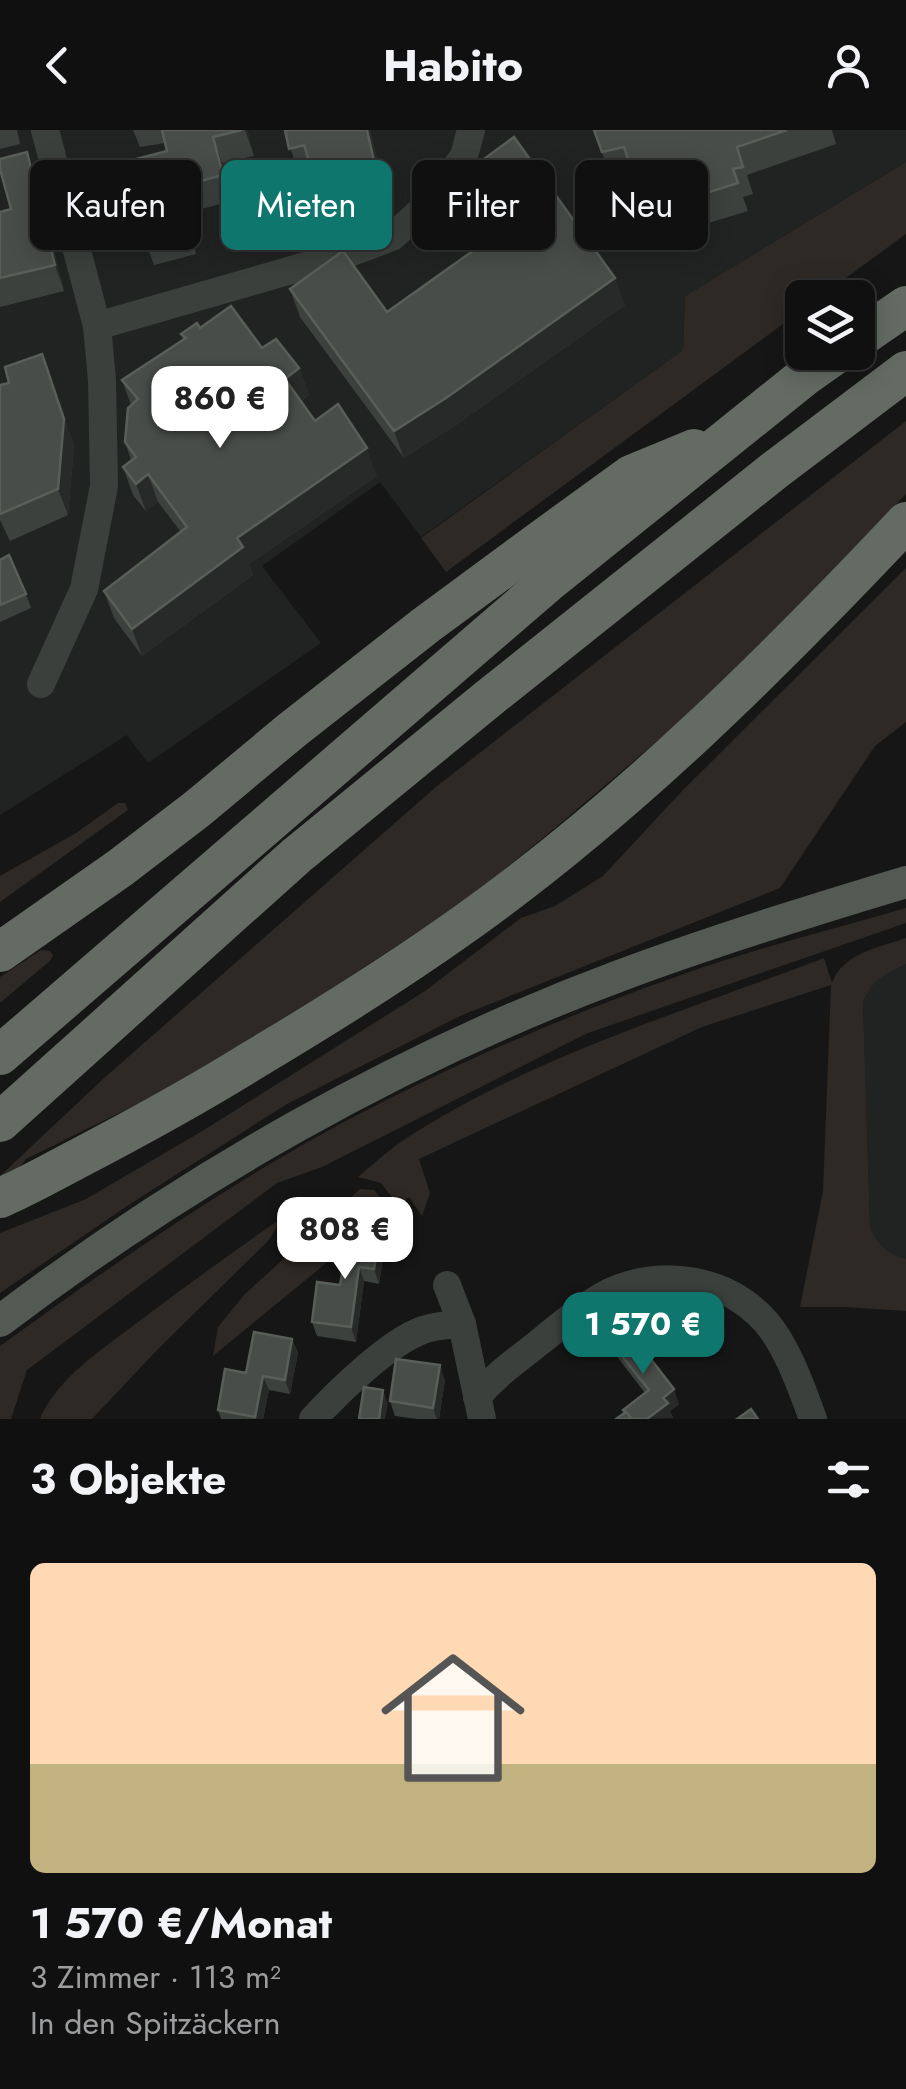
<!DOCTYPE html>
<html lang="de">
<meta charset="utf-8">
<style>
body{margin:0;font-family:Jost,sans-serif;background:#1e1e1e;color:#f1f3f6;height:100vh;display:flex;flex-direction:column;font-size:38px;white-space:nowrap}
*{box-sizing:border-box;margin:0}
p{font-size:32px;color:#9c9d9f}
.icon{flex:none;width:55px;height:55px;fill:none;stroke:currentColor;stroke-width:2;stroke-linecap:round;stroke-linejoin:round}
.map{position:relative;height:1289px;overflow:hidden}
.drawer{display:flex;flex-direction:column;background:#101010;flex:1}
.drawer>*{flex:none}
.hud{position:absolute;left:30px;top:30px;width:848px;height:90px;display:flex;gap:20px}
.fabs{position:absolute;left:785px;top:150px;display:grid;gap:20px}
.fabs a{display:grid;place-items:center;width:90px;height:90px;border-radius:15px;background:#101010;box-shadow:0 5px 25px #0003,0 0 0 2px #303030;font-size:50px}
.price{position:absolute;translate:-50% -85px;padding:0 22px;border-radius:20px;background:#fff;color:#222;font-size:32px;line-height:65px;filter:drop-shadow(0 2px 5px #0008)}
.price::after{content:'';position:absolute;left:50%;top:60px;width:30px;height:22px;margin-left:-15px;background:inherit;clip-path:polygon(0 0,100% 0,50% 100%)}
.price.on{background:#0f766e;color:#fff}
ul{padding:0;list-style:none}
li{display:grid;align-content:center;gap:20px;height:530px;padding:0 30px}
li span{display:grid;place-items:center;height:310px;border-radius:15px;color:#555}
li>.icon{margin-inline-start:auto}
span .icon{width:180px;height:180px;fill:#fffc;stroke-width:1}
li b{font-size:42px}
h2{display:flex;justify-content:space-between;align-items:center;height:120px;padding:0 30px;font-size:42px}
.chip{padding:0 35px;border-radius:15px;background:#101010;box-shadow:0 5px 25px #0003,0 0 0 2px #303030;font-size:35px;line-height:90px}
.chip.on{background:#0f766e;color:#fff}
header{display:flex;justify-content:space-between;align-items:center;height:130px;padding:0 30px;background:#101010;font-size:45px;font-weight:700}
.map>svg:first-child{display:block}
.built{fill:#212322}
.green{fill:#2e2925}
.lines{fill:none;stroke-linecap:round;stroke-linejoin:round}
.minor{stroke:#3b403c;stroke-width:28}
.major{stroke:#535953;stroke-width:32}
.highway{stroke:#636b63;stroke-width:40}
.wall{fill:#3d413e}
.shaded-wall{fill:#282a29}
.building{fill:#494d49;stroke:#585e58;stroke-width:2.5}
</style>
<header><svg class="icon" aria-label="back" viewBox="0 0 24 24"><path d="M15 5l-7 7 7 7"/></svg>Habito<svg class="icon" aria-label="person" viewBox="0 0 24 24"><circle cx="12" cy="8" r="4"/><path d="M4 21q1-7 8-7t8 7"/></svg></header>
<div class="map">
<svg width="906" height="1289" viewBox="0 0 906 1289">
<rect width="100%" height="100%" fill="#151615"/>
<g class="built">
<path d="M 0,0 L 906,0 L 906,32 L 685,166 L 683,220 L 421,407 L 380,352 L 262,436 L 321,513 L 148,633 L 127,605 L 0,685 Z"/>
<path d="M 906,834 L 906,1129 L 894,1126 L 877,1114 L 870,1098 L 863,873 L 869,858 L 881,846 Z"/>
</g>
<g class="green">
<path d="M 906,32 L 906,104 L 820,167 L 802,168 L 802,180 L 446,442 L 421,408 L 683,220 L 685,166 Z"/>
<path d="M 906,291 L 906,364 L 709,567 L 555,698 L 469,768 L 292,885 L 176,955 L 26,1029 L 0,1063 L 0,1046 L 103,949 L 437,656 Z"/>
<path d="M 906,438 L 906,592 L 875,616 L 780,758 L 460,886 L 287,974 L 127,1076 L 0,1163 L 0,1103 L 86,1069 L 204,1000 L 425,861 L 521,788 L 555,776 L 603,746 L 682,661 Z"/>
<path d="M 118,673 L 125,673 L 128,680 L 0,772 L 0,746 L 76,703 Z"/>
<path d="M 906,778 L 906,793 L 588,903 L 322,1037 L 277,1053 L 27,1240 L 11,1289 L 0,1289 L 0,1216 C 104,1141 210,1066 322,1004 C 432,944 549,892 667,850 C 745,821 826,801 906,778 Z"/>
<path d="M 906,808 L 906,834 C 884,845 872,849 863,873 L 870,1097 C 877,1115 887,1124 906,1129 L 906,1181 L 845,1177 L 800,1177 L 823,1061 L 831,855 L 702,897 L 419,1029 L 430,1063 L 422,1086 L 409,1067 L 398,1075 L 381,1053 L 358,1047 C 373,1034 389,1020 405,1009 C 533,926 683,882 824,828 L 832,853 C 843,823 878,818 906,808 Z"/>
<path d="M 41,820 L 50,821 L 53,825 L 51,830 L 0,873 L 0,847 Z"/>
<path d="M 360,1059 L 374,1060 L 391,1080 L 213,1226 L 218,1197 L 244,1165 Z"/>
<path d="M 283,1087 L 269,1110 L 158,1219 L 92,1289 L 40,1289 C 56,1249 104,1218 138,1192 C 186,1156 234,1121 283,1087 Z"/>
</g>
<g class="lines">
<g class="minor">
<path d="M 97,196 L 347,124 L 392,107 L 430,73 L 464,26 L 471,0"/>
<path d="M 41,554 L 84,459 L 104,356 L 102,250 L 97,196 L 45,0"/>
<path d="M 447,1155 L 462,1194 L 482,1289"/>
<path d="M 477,1267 C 496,1244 519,1229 541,1211 C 563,1193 585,1175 610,1162 C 662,1138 727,1148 766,1192 C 787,1216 802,1259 813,1289"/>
<path d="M 313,1289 C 338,1262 389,1212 423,1200 C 436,1195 449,1195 462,1194"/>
</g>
<path class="major" d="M 0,1191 C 187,1049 399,928 619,846 C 713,811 809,781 906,752"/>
<g class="highway">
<path d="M 858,209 L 906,176"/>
<path d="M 0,822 L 120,738 L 197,679 L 292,600 L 426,495 L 544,408 L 631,345 L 694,319"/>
<path d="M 0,925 L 546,454 L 805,246 L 839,222"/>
<path d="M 0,992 L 296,726 L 489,568 L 775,340 L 906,241"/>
<path d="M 0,1068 C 28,1056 54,1041 81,1027 C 140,996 197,965 253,930 C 327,886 400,840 470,790 C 630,675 771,535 906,392"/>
</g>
</g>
<g class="wall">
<path d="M 0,0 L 17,0 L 20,14 L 0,19 Z"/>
<path d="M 133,0 L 247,0 L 254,26 L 222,33 L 232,71 L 186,83 L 196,124 L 154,135 L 142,102 L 134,99 L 124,73 L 167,21 L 165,13 L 140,17 Z"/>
<path d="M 285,0 L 370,0 L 385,62 L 325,78 L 312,42 L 299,46 Z"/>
<path d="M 594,0 L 832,0 L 836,14 L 747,45 L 753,64 L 743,67 L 748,81 L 656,109 L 633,45 L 612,50 Z"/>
<path d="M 36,48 L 64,161 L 0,177 L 0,82 L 11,79 Z"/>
<path d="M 458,48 L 625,175 L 456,295 L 404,328 L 300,187 L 290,159 L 387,182 L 492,108 L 468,75 Z"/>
<path d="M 200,198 L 262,218 L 299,238 L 309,265 L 301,272 L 315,291 L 377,346 L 249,434 L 253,445 L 142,526 L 114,488 L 104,461 L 181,402 L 158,372 L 146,381 L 133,365 L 123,337 L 131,330 L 125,312 L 131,275 L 122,250 L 183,210 L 181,204 Z"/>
<path d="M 42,224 L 74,316 L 68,385 L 10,411 L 0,390 L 0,255 L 9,253 Z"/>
<path d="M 0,430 L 26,464 L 31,478 L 0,492 Z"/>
<path d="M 364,1101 L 366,1106 L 384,1123 L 379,1154 L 364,1151 L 356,1212 L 317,1206 L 312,1192 L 340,1155 Z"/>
<path d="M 292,1209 L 298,1223 L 290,1264 L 269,1260 L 263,1289 L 221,1289 L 218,1280 L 246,1243 Z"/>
<path d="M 609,1210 L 679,1274 L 670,1281 L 673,1288 L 624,1283 L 645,1263 L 615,1224 Z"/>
<path d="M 445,1250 L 439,1289 L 417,1289 L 395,1286 L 390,1271 Z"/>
</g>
<g class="shaded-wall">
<path d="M 245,0 L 247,0 L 254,26 Z"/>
<path d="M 367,0 L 370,0 L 385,62 L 375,35 Z"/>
<path d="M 213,7 L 222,33 L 232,71 L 223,45 Z"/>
<path d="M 27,22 L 36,48 L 64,161 L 55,135 Z"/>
<path d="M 177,57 L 186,83 L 196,124 L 186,97 Z"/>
<path d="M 615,148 L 625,175 L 456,295 L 404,328 L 394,301 Z"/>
<path d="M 42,224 L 74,316 L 68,385 L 58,359 Z"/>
<path d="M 299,238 L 309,265 L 295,277 L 285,249 Z"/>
<path d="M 367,318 L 377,346 L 249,434 L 253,445 L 142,526 L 132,499 L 237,408 Z"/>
<path d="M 148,344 L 158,372 L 146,381 L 136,354 Z"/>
<path d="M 379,1108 L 384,1123 L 379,1154 L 374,1139 Z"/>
<path d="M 359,1137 L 364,1151 L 356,1212 L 351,1197 Z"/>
<path d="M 292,1209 L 298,1223 L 290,1264 L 285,1250 Z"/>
<path d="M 440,1235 L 445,1250 L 439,1289 L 437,1289 L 433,1278 Z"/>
<path d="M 263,1246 L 269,1260 L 263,1289 L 256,1289 Z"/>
<path d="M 674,1259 L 679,1274 L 670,1281 L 673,1288 L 647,1289 L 663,1268 Z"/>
<path d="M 383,1260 L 388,1274 L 385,1289 L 379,1289 Z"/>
</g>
<g class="building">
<path d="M 162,0 L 242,0 L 213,7 L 223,45 L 177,57 L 186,97 L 144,109 L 136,76 L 124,73 L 132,61 L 125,32 L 167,21 Z"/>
<path d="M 285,0 L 367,0 L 375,35 L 315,51 L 304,15 L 289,19 Z"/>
<path d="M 594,0 L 787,0 L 737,17 L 743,37 L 733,39 L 738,53 L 646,82 L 624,17 L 602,22 Z"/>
<path d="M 514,7 L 615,148 L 446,268 L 394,301 L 290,159 L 343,121 L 387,182 L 498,103 L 458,48 Z"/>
<path d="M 27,22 L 55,135 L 0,148 L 0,82 L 11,79 L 0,39 L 0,29 Z"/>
<path d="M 231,176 L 262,218 L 276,209 L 299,238 L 285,249 L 315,291 L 338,274 L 367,318 L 237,408 L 243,417 L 132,499 L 104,461 L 187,397 L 148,344 L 136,354 L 123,337 L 136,327 L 125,312 L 128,278 L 138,269 L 122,250 L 186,208 L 181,204 L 197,193 L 200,198 Z"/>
<path d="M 42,224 L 64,289 L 58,359 L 0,384 L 0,255 L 9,253 L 5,237 Z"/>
<path d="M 9,425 L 26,464 L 0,475 L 0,430 Z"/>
<path d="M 350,1099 L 364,1101 L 363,1105 L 379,1108 L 374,1139 L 359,1137 L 351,1197 L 312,1192 L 317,1152 L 340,1155 Z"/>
<path d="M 626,1197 L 674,1259 L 663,1268 L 668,1273 L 647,1289 L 632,1289 L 623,1280 L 649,1260 L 609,1210 Z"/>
<path d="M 254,1202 L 292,1209 L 285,1250 L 263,1246 L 255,1287 L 218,1280 L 225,1239 L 246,1243 Z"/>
<path d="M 396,1229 L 440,1235 L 433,1278 L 390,1271 Z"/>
<path d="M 364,1257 L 383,1260 L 379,1289 L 359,1289 Z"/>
<path d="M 751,1279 L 758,1289 L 737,1289 Z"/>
<path d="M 626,1282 L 632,1289 L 616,1289 Z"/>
</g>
</svg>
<div class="fabs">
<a><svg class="icon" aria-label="layers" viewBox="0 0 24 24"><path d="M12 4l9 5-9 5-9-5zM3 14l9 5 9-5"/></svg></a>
</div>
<b class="price" style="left:220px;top:321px">860 €</b>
<b class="price" style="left:345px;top:1152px">808 €</b>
<b class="price on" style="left:643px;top:1247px">1 570 €</b>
<div class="hud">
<a class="chip">Kaufen</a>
<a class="chip on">Mieten</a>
<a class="chip">Filter</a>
<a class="chip">Neu</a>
</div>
</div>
<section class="drawer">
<h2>3 Objekte<svg class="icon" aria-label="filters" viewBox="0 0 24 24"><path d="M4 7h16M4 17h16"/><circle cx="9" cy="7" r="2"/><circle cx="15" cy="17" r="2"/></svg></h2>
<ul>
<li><span style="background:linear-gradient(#ffd9b3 65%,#c2b280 0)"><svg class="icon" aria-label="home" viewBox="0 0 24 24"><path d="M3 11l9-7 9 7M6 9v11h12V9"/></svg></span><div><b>1 570 €/Monat</b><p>3 Zimmer · 113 m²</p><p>In den Spitzäckern</p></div></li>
</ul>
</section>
